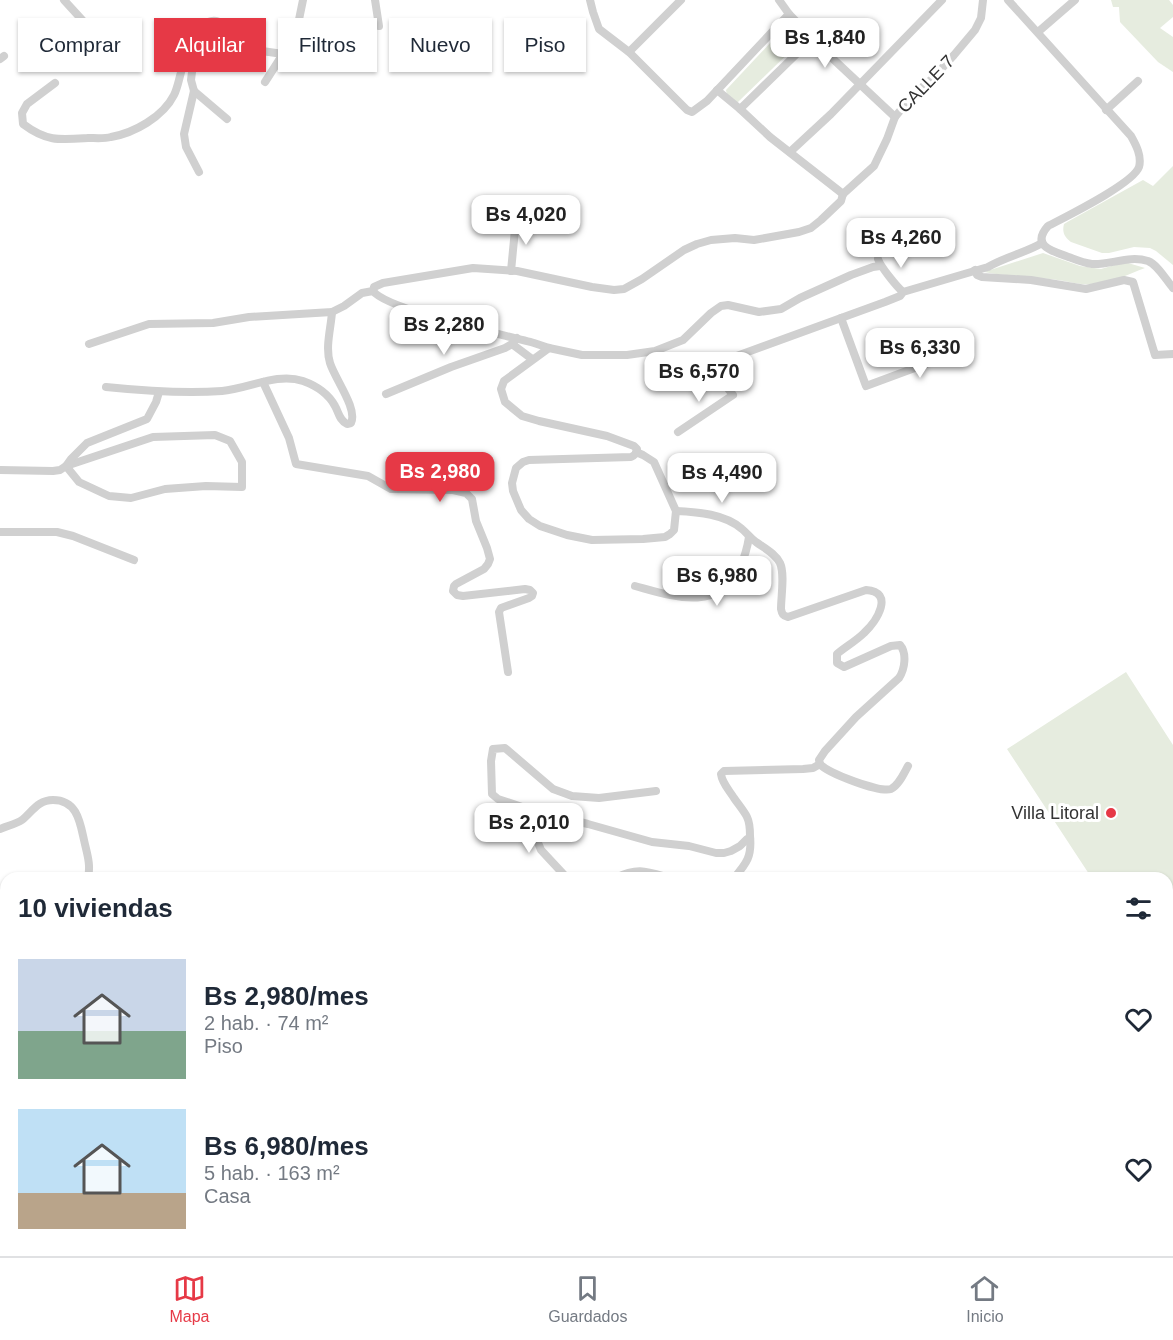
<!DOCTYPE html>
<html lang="es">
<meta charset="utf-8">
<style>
body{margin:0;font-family:Helvetica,sans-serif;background:#f6f6f7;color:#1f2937;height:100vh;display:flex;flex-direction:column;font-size:22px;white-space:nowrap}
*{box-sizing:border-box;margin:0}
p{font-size:20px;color:#747a83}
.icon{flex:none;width:33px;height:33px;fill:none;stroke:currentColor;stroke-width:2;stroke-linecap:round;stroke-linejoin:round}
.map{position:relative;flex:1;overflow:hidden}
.panel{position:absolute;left:0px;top:872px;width:1173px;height:386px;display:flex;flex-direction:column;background:#fff;border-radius:18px 18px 0 0;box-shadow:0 2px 4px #0004}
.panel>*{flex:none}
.guide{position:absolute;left:18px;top:18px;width:600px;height:54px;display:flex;gap:12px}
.price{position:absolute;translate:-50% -51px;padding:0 14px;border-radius:12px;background:#fff;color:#222;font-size:20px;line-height:39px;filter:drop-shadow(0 2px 3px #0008)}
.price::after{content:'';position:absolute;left:50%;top:36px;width:18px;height:14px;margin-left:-9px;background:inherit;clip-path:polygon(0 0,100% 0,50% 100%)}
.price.current{background:#e63946;color:#fff}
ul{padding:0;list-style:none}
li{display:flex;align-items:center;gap:18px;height:150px;padding:0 18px}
li span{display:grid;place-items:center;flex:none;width:168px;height:120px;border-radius:0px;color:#555}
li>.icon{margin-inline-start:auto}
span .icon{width:72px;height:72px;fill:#fffc;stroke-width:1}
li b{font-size:26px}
h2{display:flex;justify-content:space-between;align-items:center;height:72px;padding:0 18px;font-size:26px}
.pill{padding:0 21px;border-radius:0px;background:#fff;box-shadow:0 2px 4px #0004;font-size:21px;line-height:54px}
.pill.current{background:#e63946;color:#fff}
.menu{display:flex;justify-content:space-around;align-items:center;height:84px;border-top:2px solid #e0e1e3;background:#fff;font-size:16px;color:#747a83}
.menu a{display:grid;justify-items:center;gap:3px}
.menu .current{color:#e63946}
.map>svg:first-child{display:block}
.green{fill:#e6ecdf}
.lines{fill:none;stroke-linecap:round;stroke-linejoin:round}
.street{stroke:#d0d0d0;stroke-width:8}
.poi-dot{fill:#e63946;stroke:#fff;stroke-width:2}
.labels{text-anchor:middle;stroke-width:6;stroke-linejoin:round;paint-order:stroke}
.street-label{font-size:18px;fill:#333;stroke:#fff}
.poi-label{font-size:18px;fill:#333;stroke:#fff;text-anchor:end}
</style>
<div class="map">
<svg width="1173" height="1256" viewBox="0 0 1173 1256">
<rect width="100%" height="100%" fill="#fff"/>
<g class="green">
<path d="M 1111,0 L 1169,0 L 1173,5 L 1173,17 L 1160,28 L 1173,37 L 1173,72 L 1158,62 L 1120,22 L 1119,7 L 1113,7 Z"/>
<path d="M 789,23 L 793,24 L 804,35 L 803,39 L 738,102 L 734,102 L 727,95 L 726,90 Z"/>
<path d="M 1173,166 L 1173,265 L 1156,251 L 1150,248 L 1134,247 L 1109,253 L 1102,253 L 1071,242 C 1064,237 1062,232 1064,224 L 1069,221 L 1143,180 L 1153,186 Z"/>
<path d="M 1043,253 L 1080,266 L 1101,269 L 1118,264 L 1128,263 L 1145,268 C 1129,274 1113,282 1096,284 C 1080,286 1065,280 1049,279 C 1027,276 1005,276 984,272 Z"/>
<path d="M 1126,672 L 1173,745 L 1173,907 L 1167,911 L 1167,878 L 1091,877 L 1007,749 Z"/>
</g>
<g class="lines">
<g class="street">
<path d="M 64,0 L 105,45"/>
<path d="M 375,0 L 379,26"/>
<path d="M 590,0 L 593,12 L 599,29 L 629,52 L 687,110 L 692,112 L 707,101 L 789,14"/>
<path d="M 779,0 L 789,14 L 832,58 L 895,117"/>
<path d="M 1008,0 L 1131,136 C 1136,145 1142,156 1139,167 C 1133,184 1065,217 1048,226 C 1031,245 1051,251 1066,256 C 1074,259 1083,263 1092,264 C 1111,265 1129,255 1148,261 C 1158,265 1166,280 1173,288"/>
<path d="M 1038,32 L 1075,0"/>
<path d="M 193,45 L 195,48 L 191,80 L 194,91 L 227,119"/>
<path d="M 629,52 L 681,0"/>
<path d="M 0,59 L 4,56"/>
<path d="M 265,82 L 283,54 L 292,45 L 295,39 L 303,0"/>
<path d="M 55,83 L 27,104 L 22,113 L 23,124 C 47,142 60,140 88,138 C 95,138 104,139 111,137 C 134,133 163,117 174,95 C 178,87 179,78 182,69 C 185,59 191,50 195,40 C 198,34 201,25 208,22 C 225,15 233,40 241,48 L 283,54"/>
<path d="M 717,90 L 740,109 L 770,137 L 843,194"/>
<path d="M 194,91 L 184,134 L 186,147 L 199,172"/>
<path d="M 740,109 L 813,38"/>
<path d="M 1106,110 L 1138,81"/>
<path d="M 790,152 L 831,114 L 942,0"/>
<path d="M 843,194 L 874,166 L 887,139 L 895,117 L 913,95 L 933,78 L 954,55 L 975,30 L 981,18 L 983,0"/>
<path d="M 878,259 C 880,266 897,287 903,292"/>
<path d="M 975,270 L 977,275 L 982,277 L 1031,280 L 1086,289 L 1124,280 L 1133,282 L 1155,355 L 1173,354"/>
<path d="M 511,271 L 516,219"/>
<path d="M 373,291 C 387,310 506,335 534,343 L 549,348 L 582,355 L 627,355 L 655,351 L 683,340 L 711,313 L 721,306 L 728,305 L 759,312 L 781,309 L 800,298 L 851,275 L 873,267 L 880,266"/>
<path d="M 841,318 L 866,386 L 966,349"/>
<path d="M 89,344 L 149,324 L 213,323 L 249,317 L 332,312 L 344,306 L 362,293 L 373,291 L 374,287 L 383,283 L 473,268 L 517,271 L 592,287 L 614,290 L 624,289 L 642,279 L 684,250 L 697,244 L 711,240 L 735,238 L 754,240 L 799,232 L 811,228 L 821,220 L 841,201 L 843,194"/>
<path d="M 512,344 L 532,359"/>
<path d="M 549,348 L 504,381 L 501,389 L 505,402 L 522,416 L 539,421 L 607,436 L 634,446 L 637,449 C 636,454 635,455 631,457 L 529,460 L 523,462 L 516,468 L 512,483 L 513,491 L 521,510 L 529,519 L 540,526 L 567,535 L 592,540 L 643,539 L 665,537 L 670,534 L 674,530 L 676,511 L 654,462 L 643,455 L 636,452"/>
<path d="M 263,382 L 289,438 L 296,464 L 368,476 L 391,489 L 453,490 L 466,493 L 472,499 L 476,521 L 487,548 L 490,559 L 488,564 L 484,569 L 456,584 L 454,586 L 453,591 L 457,595 L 463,596 L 525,589 L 530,590 L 533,593 L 532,596 L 529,598 L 501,608 L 499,612 L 508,672"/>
<path d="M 106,387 C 145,391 183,394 222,391 C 248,389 277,372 303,381 C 317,386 328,393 335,406 C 339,413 339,420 347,424 L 351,423 C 358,409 335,379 330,363 C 325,347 331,328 332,312"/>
<path d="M 386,394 L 451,367 L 505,348 L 512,344 L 517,338"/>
<path d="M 678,432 L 733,395 L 716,373 L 715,366 L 723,361 L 885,302 L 900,296 L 903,292 L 988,267 C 1005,257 1025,253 1042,243"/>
<path d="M 215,435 L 230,441 L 242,462 L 242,487 L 206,486 L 165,489 L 131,498 L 109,496 L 79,482 L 66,466 L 153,437 Z"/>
<path d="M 0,470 L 53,471 L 60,470 L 66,466 L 71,459 L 87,443 L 147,419 L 156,402 L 159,392"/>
<path d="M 676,511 C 698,512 725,514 742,529 C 747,533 750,538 756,542 C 764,548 775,553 780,563 C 785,574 781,596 781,609 C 782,614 783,616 788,617 L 866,590 C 895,592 877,621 864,633 C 856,641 845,647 837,654 L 837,663 L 844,667 L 891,646 L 900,645 C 907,653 905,669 899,678 L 856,717 L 825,751 L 819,760 L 820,764 C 827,773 880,793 891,789 C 899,785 904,773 908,766"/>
<path d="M 0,532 L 57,532 L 73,536 L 134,560"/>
<path d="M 635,586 C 672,596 718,613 740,568 C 745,556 747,550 749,537"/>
<path d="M 656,791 L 599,798 L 572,796 L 553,789 L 505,748 L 493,749 L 491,761 L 492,794 L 498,799 L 531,810 L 588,824 L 652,842 L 689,846 L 716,853 L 724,853 L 731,851 L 740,846 L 747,839 L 750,838"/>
<path d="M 531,810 L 534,833 L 541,850 L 567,878"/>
<path d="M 0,829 C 7,826 16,824 22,820 C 32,812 38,800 53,800 C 77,800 80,822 84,840 C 87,854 91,864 88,878"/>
<path d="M 615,878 C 638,867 646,871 669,878"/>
<path d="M 734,878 C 747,863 752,856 750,836 C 750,830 750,823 747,817 C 744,811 738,804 734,798 C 729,790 722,783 721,774 L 724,771 L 803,769 L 813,768 L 820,764"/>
<path d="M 0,923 L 6,922"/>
<path d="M 1167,963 L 1173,964"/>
<path d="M 0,967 L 6,967"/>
<path d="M 0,1169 L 6,1166"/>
<path d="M 1167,1227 L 1173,1227"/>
<path d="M 161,1251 L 168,1256"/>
<path d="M 208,1251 L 212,1256"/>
<path d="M 467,1251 L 471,1256"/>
<path d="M 509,1251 L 509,1256"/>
<path d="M 1109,1251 L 1113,1256"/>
</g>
</g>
<circle class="poi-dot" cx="1111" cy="813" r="6"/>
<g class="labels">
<g class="street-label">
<text transform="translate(926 84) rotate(-46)" y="6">CALLE 7</text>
</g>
<g class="poi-label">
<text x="1099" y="819">Villa Litoral</text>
</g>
</g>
</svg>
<b class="price" style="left:825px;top:69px">Bs 1,840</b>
<b class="price" style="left:526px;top:246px">Bs 4,020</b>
<b class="price" style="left:901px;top:269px">Bs 4,260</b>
<b class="price" style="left:444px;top:356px">Bs 2,280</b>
<b class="price" style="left:920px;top:379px">Bs 6,330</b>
<b class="price" style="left:699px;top:403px">Bs 6,570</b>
<b class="price current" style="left:440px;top:503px">Bs 2,980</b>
<b class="price" style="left:722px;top:504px">Bs 4,490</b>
<b class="price" style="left:717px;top:607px">Bs 6,980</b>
<b class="price" style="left:529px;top:854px">Bs 2,010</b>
<div class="guide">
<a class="pill">Comprar</a>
<a class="pill current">Alquilar</a>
<a class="pill">Filtros</a>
<a class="pill">Nuevo</a>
<a class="pill">Piso</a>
</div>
<section class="panel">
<h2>10 viviendas<svg class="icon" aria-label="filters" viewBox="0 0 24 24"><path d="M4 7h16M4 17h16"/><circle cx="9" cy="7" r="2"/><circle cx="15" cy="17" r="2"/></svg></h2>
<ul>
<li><span style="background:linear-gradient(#c9d6e8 60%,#7fa58c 0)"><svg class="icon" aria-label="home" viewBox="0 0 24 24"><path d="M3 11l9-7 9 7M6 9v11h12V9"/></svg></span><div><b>Bs 2,980/mes</b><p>2 hab. · 74 m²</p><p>Piso</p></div><svg class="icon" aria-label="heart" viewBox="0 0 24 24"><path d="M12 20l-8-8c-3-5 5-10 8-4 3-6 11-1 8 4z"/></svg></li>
<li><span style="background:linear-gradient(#bfe0f5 70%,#b9a48a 0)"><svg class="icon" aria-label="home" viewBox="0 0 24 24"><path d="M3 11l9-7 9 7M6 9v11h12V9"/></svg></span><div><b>Bs 6,980/mes</b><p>5 hab. · 163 m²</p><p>Casa</p></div><svg class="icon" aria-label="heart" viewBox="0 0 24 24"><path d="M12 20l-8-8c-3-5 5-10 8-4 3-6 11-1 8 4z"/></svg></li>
</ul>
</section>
</div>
<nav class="menu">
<a class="current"><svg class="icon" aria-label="map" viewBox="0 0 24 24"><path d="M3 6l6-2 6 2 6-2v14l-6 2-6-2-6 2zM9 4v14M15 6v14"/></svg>Mapa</a>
<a><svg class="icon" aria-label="saved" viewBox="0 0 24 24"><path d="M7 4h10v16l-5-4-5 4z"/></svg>Guardados</a>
<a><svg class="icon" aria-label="home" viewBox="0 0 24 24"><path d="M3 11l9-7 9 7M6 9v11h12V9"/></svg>Inicio</a>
</nav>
